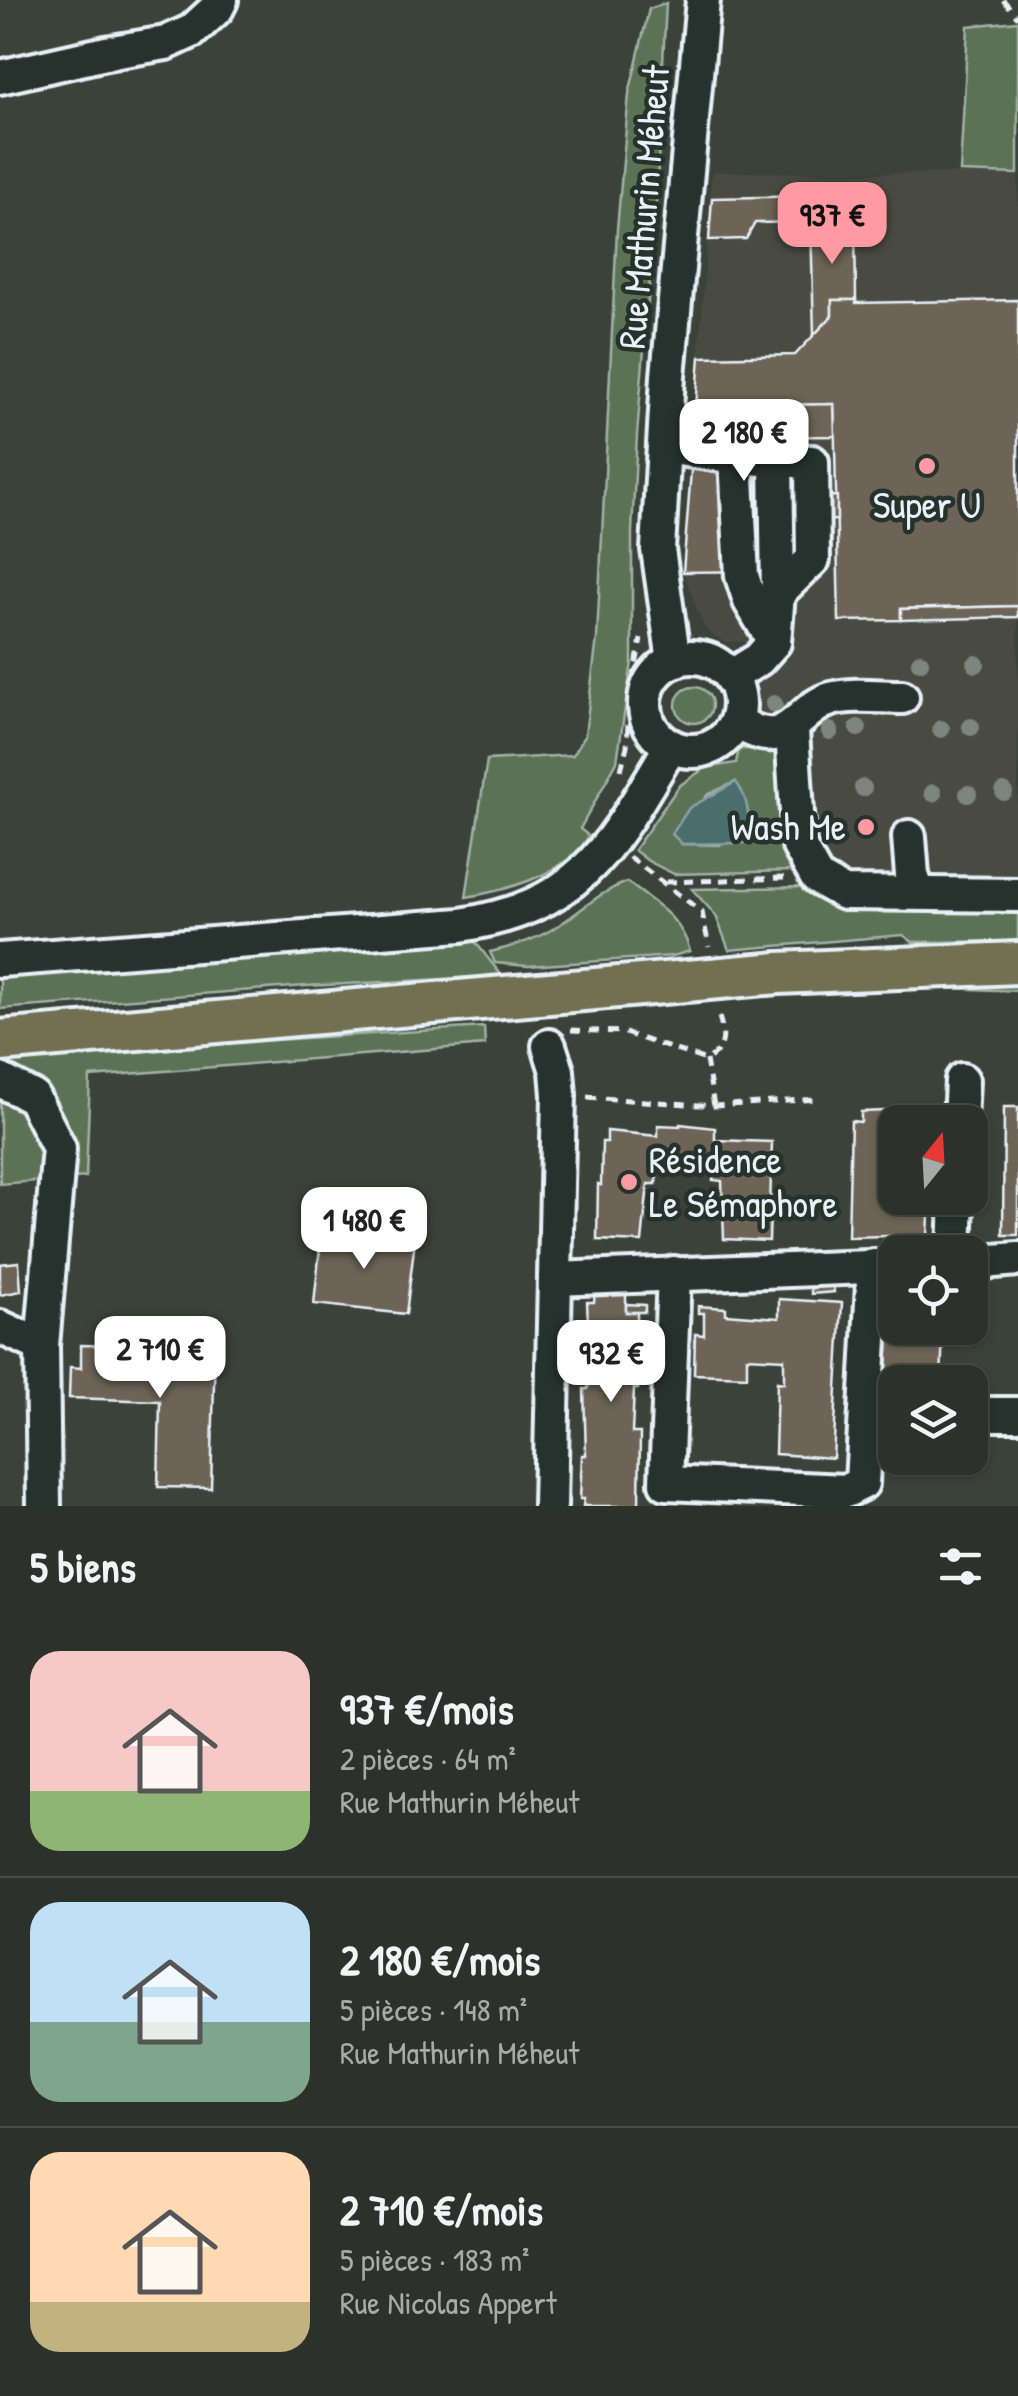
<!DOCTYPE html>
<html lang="fr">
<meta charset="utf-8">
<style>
body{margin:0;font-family:"Patrick Hand",sans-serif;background:#343a33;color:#f1f3f6;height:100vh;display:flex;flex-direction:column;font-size:38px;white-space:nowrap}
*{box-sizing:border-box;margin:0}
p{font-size:32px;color:#a6aaa9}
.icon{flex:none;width:55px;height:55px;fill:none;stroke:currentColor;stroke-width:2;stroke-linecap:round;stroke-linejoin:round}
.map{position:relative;height:1506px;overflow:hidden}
.panel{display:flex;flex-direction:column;background:#2c322b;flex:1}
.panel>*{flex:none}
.needle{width:65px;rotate:18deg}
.controls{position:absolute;left:878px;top:1105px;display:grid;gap:20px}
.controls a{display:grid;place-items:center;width:110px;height:110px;border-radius:20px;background:#2c322b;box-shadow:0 2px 8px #0004,0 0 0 2px #484d47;font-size:50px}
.price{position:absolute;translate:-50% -85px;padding:0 22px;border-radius:20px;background:#fff;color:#222;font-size:32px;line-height:65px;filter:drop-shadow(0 2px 5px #0008)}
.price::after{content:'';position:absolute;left:50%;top:60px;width:30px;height:22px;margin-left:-15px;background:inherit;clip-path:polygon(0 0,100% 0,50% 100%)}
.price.selected{background:#ff9aa2;color:#111}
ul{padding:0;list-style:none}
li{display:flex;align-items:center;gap:30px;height:250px;padding:0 30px}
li+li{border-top:2px solid #484d47}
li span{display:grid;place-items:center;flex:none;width:280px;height:200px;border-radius:30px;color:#555}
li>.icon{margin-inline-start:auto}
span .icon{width:120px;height:120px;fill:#fffc;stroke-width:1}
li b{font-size:42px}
h2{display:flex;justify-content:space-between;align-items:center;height:120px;padding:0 30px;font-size:42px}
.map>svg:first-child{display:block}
.built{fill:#4a4c42}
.green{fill:#5c7255;stroke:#a2b2a6;stroke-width:2.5;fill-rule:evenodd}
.water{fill:#4a6e6d;stroke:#89a2a5;stroke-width:2.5}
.building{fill:#6d6456;stroke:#e8f1f8;stroke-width:2.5}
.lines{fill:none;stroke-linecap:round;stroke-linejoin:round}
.minor-casing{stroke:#e8f1f8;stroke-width:40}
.major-casing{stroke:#e8f1f8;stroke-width:48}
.path{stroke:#e8f1f8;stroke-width:5;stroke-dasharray:10 8;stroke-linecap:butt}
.minor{stroke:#26332d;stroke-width:32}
.major{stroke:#716f52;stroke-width:40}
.tree{fill:#7b867e}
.poi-dot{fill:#ff9aa2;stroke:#26332d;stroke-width:4}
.labels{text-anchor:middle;stroke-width:9;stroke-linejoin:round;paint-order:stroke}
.street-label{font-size:38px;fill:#e8f1f8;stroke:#26332d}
.poi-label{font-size:38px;fill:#e8f1f8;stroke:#26332d}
</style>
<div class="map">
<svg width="1018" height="1506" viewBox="0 0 1018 1506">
<rect width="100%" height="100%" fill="#3b4239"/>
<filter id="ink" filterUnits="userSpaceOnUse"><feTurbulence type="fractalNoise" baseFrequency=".01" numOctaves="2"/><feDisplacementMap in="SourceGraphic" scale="20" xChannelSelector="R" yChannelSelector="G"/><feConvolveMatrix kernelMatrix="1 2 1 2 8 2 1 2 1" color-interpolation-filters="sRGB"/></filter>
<g filter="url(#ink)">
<path class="built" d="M 712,172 L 1018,174 L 1018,900 L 828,900 L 771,749 L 739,749 L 759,714 L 759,683 L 772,670 L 749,642 L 725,642 L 705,630 L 683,572 Z"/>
<g class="green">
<path d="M 666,3 L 656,203 L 637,435 L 632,532 L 632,662 L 617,761 L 580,829 L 589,836 C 566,875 508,890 466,897 L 487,760 L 573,755 L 585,735 L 597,638 L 617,229 L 629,94 L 649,9 Z"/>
<path d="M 1018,21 L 1018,174 L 960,172 L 968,26 Z"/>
<circle cx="694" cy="705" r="18"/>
<path d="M 739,749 L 771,749 L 781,752 L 795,871 L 674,874 L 648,861 L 634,850 L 679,786 L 705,768 L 736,763 ZM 735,782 L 720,845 L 682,844 L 707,795 Z"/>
<path d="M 627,882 C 654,903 681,917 690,951 L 673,956 L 528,966 L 495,963 L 490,952 C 512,947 532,941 551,930 C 579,914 596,893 627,882 Z"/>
<path d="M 806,887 L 1018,900 L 1018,941 L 913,942 L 903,935 L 729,950 L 716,916 L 692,889 Z"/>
<path d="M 473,939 L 502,976 L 306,986 L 0,1009 L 0,974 Z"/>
<path d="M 1018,971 L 1018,991 L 850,984 Z"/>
<path d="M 484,1027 L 485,1045 L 90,1077 L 86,1177 L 0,1184 L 0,1057 Z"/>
</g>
<path class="water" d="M 736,782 C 750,801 751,821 745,843 L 682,844 L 672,834 L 689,808 Z"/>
<g class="building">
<path d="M 854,195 L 855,221 L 755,223 L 746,239 L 709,240 L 712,198 Z"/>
<path d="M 855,221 L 856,300 L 832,300 L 832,316 L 814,335 L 811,222 Z"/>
<path d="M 832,300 L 856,300 L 856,303 L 1018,300 L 1018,606 L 901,609 L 901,620 L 839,621 L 834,404 L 696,407 L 700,357 L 795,355 L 832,316 Z"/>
<path d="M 834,404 L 835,436 L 762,437 L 763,497 L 837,496 L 837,520 L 764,521 L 764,571 L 683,572 L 696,407 Z"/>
<path d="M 1018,606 L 1018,617 L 901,620 L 901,609 Z"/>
<path d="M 1004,1107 L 1018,1107 L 1018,1235 L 1003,1235 Z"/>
<path d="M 936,1109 L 935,1122 L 895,1122 L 895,1198 L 930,1198 L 928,1235 L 848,1237 L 851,1121 L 861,1122 L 861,1112 Z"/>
<path d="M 680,1124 L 715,1128 L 715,1140 L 772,1142 L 769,1241 L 724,1239 L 722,1181 L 713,1180 L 714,1175 L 679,1171 L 679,1174 L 657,1172 L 656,1184 L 648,1184 L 642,1242 L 597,1240 L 598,1184 L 601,1185 L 602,1142 L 607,1142 L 607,1131 L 658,1136 L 658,1125 L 680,1126 Z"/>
<path d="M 322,1229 L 415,1240 L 406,1314 L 314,1304 Z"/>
<path d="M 19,1262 L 21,1291 L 0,1295 L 0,1264 Z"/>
<path d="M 833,1283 L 834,1292 L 811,1294 L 811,1285 Z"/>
<path d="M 893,1283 L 895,1328 L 943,1328 L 941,1382 L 895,1382 L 895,1443 L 887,1443 L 888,1431 L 882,1431 Z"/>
<path d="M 595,1291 L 626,1292 L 626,1312 L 637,1312 L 637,1326 L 640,1326 L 640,1348 L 636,1348 L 638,1389 L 634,1389 L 632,1433 L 640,1433 L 639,1506 L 583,1506 L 584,1499 L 580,1499 L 582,1455 L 586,1455 L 584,1389 L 588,1389 L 592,1357 L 582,1357 L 582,1346 L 589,1345 L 587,1302 L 594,1302 Z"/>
<path d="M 779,1299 L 842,1303 L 833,1458 L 775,1454 L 777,1382 L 784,1383 L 784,1359 L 747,1357 L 747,1376 L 694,1374 L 695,1334 L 704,1335 L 704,1313 L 698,1313 L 698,1306 L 726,1308 L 726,1314 L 779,1318 Z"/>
<path d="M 626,1304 L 645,1305 L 645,1312 L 626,1312 Z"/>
<path d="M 81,1345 L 215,1349 L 211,1488 L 158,1487 L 160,1401 L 69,1398 L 70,1367 L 81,1368 Z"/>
<path d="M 582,1357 L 592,1357 L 592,1368 L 581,1368 Z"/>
</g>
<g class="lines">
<defs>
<g id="minor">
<path d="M 0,77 L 106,53 L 166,43 L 192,31 L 217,8 L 221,0"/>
<path d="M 664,447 L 736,457 L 742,576 L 750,601 L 774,642"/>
<path d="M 776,460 L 812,462 L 813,559 L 778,593"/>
<circle cx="692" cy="704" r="47"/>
<path d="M 674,661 L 658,549 L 668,376 L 703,0"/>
<path d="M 730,677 L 759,659 L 774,642 L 778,593 L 776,460 L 736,457"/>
<path d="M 736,721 C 789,757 795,709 831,699 C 854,693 879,697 902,697"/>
<path d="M 792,730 L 799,846 L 817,878 L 844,893 L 1018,895"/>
<path d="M 909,837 L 912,875 L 918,893"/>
<path d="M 0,960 L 461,925 C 584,906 612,844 671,746"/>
<path d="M 549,1046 L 557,1071 L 559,1095 L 550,1506"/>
<path d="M 0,1080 L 33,1097 L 59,1148 L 42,1346 L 44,1506"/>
<path d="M 960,1122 L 962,1080"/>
<path d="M 955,1252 L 957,1198"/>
<path d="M 970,1263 L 1018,1259"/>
<path d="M 674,1273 L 666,1483 L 846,1491 L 862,1483 L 874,1266"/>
<path d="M 555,1279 L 895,1266"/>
<path d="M 0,1327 L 42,1346"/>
<path d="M 977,1414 L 1018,1414"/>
</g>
<path id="major" d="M 0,1041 L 778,973 L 1018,963"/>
</defs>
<use href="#minor" class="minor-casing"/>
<use href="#major" class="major-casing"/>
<g class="path">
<path d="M 1003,0 L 1018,17"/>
<path d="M 628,730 L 650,725"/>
<path d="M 621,770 L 627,746 L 629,702 L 641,639"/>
<path d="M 629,857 L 702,912 L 709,947"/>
<path d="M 666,882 L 785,878"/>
<path d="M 571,1030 L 622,1032 L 706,1060 C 729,1047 724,1033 717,1010"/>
<path d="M 706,1060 L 714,1106"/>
<path d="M 587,1097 L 714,1106 L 817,1099"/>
</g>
<use href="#minor" class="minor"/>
<use href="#major" class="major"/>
</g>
<g class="tree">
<circle cx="920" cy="662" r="9"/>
<circle cx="976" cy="664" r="9"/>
<circle cx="774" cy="704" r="9"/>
<circle cx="971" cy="727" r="9"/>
<circle cx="858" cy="728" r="9"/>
<circle cx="941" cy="729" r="9"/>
<circle cx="830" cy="731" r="9"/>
<circle cx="863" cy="788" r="9"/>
<circle cx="1004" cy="792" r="9"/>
<circle cx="933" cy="793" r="9"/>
<circle cx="968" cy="794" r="9"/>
</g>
</g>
<g class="poi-dot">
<circle cx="927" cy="466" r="10"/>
<circle cx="866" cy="827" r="10"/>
<circle cx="629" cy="1182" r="10"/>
</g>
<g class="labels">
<g class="street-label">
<text transform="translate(644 207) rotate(-85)" y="13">Rue Mathurin Méheut</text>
</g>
<g class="poi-label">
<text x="927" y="518">Super U</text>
<text x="846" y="840" text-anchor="end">Wash Me</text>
<text x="649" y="1173" text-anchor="start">Résidence<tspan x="649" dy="44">Le Sémaphore</tspan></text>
</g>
</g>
</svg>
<div class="controls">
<a><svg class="needle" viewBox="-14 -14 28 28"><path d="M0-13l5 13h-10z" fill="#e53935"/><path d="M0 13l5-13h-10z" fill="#a6aaa9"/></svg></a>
<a><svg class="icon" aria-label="locate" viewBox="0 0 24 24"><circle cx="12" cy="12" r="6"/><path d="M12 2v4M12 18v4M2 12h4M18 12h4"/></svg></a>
<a><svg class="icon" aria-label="layers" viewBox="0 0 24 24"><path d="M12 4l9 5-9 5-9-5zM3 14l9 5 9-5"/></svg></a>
</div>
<b class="price selected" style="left:832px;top:267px">937 €</b>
<b class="price" style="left:744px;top:484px">2 180 €</b>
<b class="price" style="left:364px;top:1272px">1 480 €</b>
<b class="price" style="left:160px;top:1401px">2 710 €</b>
<b class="price" style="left:611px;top:1405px">932 €</b>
</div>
<section class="panel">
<h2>5 biens<svg class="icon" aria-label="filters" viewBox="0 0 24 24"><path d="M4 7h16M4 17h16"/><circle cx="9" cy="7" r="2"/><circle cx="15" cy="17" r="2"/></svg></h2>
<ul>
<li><span style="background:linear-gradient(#f6c9c9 70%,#8fb573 0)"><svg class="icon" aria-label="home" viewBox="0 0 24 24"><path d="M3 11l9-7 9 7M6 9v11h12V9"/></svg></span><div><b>937 €/mois</b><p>2 pièces · 64 m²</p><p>Rue Mathurin Méheut</p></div></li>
<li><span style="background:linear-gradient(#bfe0f5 60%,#7fa58c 0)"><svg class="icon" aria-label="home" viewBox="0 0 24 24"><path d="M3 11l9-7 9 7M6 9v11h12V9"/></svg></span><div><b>2 180 €/mois</b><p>5 pièces · 148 m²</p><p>Rue Mathurin Méheut</p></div></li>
<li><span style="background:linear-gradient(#ffd9b3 75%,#c2b280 0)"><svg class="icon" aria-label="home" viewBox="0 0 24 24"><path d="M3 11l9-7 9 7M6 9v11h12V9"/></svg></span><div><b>2 710 €/mois</b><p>5 pièces · 183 m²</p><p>Rue Nicolas Appert</p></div></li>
</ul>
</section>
